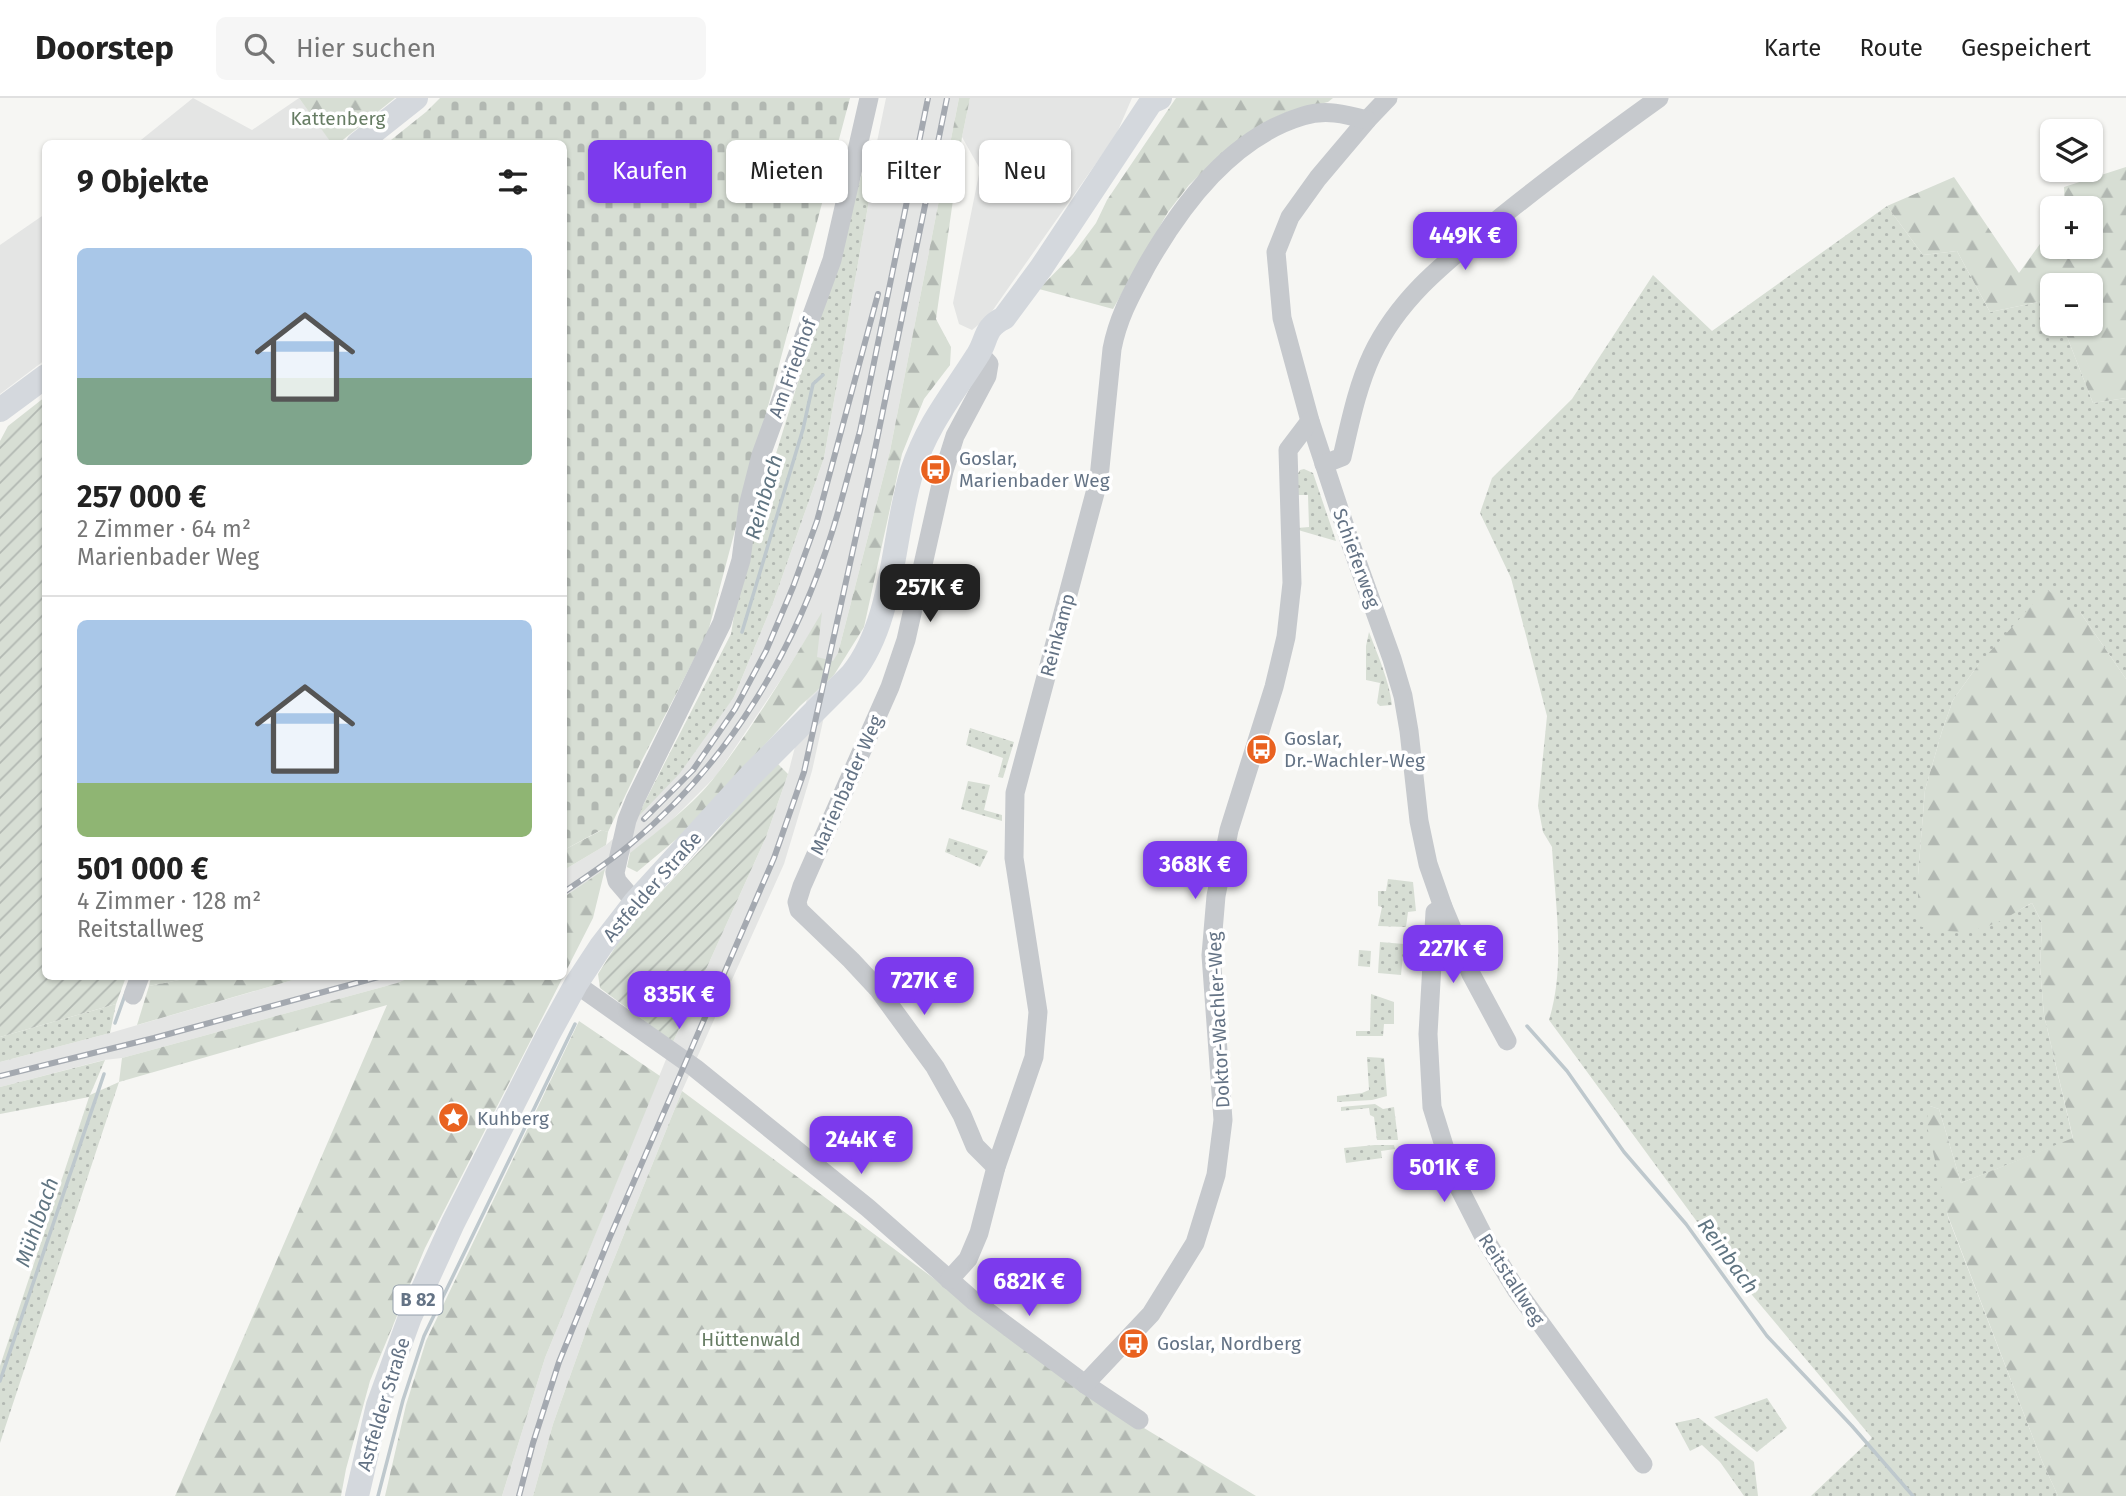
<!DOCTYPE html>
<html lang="de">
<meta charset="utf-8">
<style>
body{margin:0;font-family:"Fira Sans",sans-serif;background:#f6f6f6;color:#222;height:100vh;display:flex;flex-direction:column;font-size:26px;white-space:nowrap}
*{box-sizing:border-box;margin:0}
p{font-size:23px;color:#767676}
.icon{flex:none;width:38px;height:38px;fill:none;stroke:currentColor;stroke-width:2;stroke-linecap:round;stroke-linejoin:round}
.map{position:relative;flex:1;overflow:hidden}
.drawer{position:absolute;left:42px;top:42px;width:525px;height:840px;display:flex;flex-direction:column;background:#fff;border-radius:10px;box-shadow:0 2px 5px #0004}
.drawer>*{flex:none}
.guide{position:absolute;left:588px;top:42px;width:665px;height:63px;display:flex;gap:14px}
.tools{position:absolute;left:2040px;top:21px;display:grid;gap:14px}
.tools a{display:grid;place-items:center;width:63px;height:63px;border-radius:10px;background:#fff;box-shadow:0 2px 5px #0004;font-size:35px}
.price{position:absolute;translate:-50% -60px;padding:0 16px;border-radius:14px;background:#7c3aed;color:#fff;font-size:23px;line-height:46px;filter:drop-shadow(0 2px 4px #0008)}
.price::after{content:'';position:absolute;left:50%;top:42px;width:21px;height:16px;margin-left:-10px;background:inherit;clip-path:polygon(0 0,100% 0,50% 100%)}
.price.active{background:#222;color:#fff}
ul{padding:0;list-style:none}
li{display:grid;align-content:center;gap:14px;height:371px;padding:0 35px}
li+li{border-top:2px solid #e0e0e0}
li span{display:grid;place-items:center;height:217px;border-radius:10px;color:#555}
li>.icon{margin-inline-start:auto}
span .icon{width:126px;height:126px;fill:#fffc;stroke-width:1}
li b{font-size:30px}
h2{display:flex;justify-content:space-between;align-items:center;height:84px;padding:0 35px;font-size:30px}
.chip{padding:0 24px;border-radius:10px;background:#fff;box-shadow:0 2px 5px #0004;font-size:24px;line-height:63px}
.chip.active{background:#7c3aed;color:#fff}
header{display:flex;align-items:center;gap:42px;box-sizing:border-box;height:98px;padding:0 35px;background:#fff;border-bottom:2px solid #e0e0e0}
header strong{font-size:33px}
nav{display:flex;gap:38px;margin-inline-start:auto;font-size:24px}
.search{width:490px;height:63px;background:#f6f6f6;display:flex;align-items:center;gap:18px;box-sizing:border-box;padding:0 24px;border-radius:10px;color:#767676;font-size:26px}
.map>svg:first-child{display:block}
.built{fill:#e4e5e4}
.grass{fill:url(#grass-dots)}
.forest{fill:url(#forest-firs)}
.cemetery{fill:url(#cemetery-stones)}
.garden{fill:url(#garden-furrows)}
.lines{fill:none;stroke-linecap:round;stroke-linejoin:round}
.stream{stroke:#bec8cd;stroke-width:3.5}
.minor{stroke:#c6c9cd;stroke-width:19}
.major{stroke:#d4d8dd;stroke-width:24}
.rail-casing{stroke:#a4a9b0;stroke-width:6}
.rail{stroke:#fff;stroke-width:3.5;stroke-dasharray:10;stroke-linecap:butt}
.labels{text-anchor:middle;stroke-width:7;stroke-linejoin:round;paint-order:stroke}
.shield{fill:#fff;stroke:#929daa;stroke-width:2}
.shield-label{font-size:18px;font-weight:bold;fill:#647385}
.park-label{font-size:19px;fill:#667c63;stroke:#fff}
.street-label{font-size:19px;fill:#647385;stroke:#fff}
.poi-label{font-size:19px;fill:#647385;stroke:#fff;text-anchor:start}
.water-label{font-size:21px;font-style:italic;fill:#607582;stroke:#fff}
</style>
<header>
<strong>Doorstep</strong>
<div class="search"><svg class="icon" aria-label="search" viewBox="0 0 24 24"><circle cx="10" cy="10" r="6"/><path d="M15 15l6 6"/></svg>Hier suchen</div>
<nav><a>Karte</a><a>Route</a><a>Gespeichert</a></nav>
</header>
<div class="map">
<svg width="2126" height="1398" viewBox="0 0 2126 1398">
<defs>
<pattern id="grass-dots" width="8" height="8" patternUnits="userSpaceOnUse" patternTransform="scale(1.75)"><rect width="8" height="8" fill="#d7ded4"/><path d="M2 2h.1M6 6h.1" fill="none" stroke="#b2b8b2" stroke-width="1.8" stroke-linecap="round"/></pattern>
<pattern id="forest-firs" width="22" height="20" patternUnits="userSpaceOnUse" patternTransform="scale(1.75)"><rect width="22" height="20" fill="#d7ded4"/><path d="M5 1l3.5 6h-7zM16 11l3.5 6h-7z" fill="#b2b8b2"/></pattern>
<pattern id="cemetery-stones" width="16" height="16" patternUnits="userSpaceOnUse" patternTransform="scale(1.75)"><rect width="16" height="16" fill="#d7ded4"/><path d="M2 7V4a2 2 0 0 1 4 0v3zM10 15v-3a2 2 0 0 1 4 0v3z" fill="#b2b8b2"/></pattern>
<pattern id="garden-furrows" width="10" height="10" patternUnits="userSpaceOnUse" patternTransform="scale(1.75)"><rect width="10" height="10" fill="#d7ded4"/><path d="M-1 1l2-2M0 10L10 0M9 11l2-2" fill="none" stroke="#b2b8b2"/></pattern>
</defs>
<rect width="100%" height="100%" fill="#f6f6f3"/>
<g class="built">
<path d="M 193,0 L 252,32 L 299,0 L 332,45 L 136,46 Z"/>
<path d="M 886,0 L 959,0 L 890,353 L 838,555 L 812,673 L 784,766 L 682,993 L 595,1208 L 553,1326 L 533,1398 L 502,1398 L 545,1260 L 673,944 L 766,739 L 788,676 L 805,610 L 817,551 L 821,517 L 782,580 L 716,678 L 671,723 L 605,775 L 605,772 L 564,799 L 564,772 L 606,747 L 636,721 L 734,599 L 773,505 L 824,360 L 872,85 L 872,68 Z"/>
<path d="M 970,0 L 1132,0 L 1116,37 L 988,219 L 972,232 L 959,226 L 953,205 L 980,71 L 962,39 Z"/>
<path d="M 45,116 L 45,262 L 0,296 L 0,147 Z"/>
<path d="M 303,879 L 411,879 L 397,885 L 122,960 L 104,962 L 0,989 L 0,964 L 110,935 Z"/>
</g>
<g class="grass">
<path d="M 872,68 L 872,85 L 824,360 L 773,505 L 734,599 L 680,675 L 636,721 L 731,536 L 743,463 L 864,69 Z"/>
<path d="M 1887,108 L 1923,157 L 1957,153 L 1990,214 L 2053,201 L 2053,226 L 2062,226 L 2093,305 L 2126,300 L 2126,581 L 2080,514 L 1978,567 L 1953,602 L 1942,633 L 1925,692 L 1918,777 L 1918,828 L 1997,824 L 2032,805 L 2042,825 L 2040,869 L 2044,917 L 2073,1041 L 1961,1085 L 1939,1011 L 1930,1008 L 1948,1119 L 2042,1363 L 2058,1398 L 1811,1398 L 1872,1340 L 1742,1185 L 1549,922 C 1566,867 1555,806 1552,749 L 1543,734 L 1538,708 L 1547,618 L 1511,480 L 1480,415 L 1492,380 L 1572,301 L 1653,177 L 1712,233 Z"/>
<path d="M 1304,371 L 1313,375 L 1336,443 L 1298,432 L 1297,430 L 1309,429 L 1308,397 L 1296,397 L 1296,379 L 1300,372 Z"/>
<path d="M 1369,534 C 1378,558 1389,582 1392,607 L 1380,608 L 1377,605 L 1380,585 L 1366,582 L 1366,548 Z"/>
<path d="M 970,630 L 1014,644 L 1003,680 L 998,679 L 1003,660 L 966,647 Z"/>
<path d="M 968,683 L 990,687 L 984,712 L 1002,717 L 1002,723 L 961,711 Z"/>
<path d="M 949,740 L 988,753 L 980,769 L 945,754 Z"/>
<path d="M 1388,781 L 1413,784 L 1416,813 L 1408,814 L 1406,829 L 1378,828 L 1382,809 L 1378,808 L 1378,793 L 1386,793 Z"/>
<path d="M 1380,844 L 1404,846 L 1401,877 L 1378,875 Z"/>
<path d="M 1359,852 L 1371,853 L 1370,869 L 1358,868 Z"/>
<path d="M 1371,896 L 1394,904 L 1394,926 L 1384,926 L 1383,938 L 1356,938 L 1356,933 L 1370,933 Z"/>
<path d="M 116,906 L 110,935 L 0,964 L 0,939 Z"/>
<path d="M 1367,959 L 1384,960 L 1387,998 L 1372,1002 L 1337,1004 L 1337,998 L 1362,995 L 1369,992 Z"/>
<path d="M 105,962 L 90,997 L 119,984 L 0,1345 L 0,1268 L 89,999 L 0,1016 L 0,989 Z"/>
<path d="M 1375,1006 L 1383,1011 L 1394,1009 L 1398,1042 L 1377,1042 L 1374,1019 L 1370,1017 L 1369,1010 L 1341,1013 L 1341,1009 Z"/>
<path d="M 1375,1047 L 1394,1047 L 1395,1051 L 1381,1053 L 1382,1060 L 1346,1065 L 1344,1050 Z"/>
<path d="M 1767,1300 L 1787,1330 L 1757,1354 L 1714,1319 Z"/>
<path d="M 1699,1320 L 1754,1364 L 1758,1398 L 1744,1398 L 1720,1364 L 1702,1347 L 1690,1353 L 1675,1325 Z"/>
</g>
<g class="forest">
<path d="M 299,0 L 395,0 L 339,45 L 332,46 Z"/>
<path d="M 959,0 L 970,0 L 962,39 L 936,221 L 951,249 L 950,267 L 924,301 L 902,356 L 864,529 L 834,577 L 800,608 L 685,734 L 637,774 L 627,769 L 630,755 C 660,731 694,707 717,676 C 756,625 789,569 822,514 L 817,559 L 833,563 L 838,555 L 890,353 Z"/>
<path d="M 1176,0 L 1333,0 L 1328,4 L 1287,14 L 1263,25 L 1214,63 L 1189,87 L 1168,114 L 1113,211 L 1039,191 L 1073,156 L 1096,125 L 1107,102 Z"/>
<path d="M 2126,69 L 2126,300 L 2093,305 L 2062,226 L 2091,226 L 2091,187 L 2053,187 L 2053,201 L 1990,214 L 1957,153 L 1923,157 L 1887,108 L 1954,79 L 2019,175 L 2053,128 L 2053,149 L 2091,149 L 2091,110 L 2065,110 L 2064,89 Z"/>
<path d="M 2046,491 L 2080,514 L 2126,581 L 2126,1398 L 2058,1398 L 2042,1363 L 1948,1118 L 1926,1024 L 1930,1008 L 1939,1011 L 1961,1085 L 2073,1040 L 2044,917 L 2040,869 L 2042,825 L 2032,805 C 2021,810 2010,819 1998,824 C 1970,837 1947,835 1918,828 L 1918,777 L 1925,692 L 1942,633 L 1953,602 L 1978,567 Z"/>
<path d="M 602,732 L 608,734 L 606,747 L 564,772 L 564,752 Z"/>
<path d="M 605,771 L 593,820 L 425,1150 L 370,1283 L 346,1371 L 341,1398 L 175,1398 L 387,907 L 119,984 L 122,960 L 397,885 L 411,879 L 564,878 L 564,799 Z"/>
<path d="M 194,879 L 303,879 L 137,927 L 149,888 Z"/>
<path d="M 579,923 L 660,978 L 545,1260 L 502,1398 L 385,1398 L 406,1307 L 426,1243 Z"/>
<path d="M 682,993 L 1093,1299 L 1256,1398 L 533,1398 L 553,1326 L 595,1208 Z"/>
</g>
<g class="cemetery">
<path d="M 440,0 L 850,0 L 708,534 L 642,662 L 608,734 L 601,732 L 564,752 L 564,46 L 386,46 L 426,14 Z"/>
<path d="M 151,879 L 151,878 L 194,879 L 149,888 Z"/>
</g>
<g class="garden">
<path d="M 45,299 L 46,878 L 126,879 L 116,906 L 0,939 L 0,343 L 8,328 Z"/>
<path d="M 775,663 L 788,676 L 766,739 L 673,944 L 600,890 L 598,876 L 628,829 L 708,744 Z"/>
</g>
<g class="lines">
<g class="stream">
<path d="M 742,534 L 803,331 L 813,286 L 823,277"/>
<path d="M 115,925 L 125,897"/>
<path d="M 1527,928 L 1567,973 L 1624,1054 L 1686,1126 L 1767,1238 L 1852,1328 L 1913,1398"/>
<path d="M 0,1283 L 104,976"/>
<path d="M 378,1398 L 403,1302 L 424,1238 L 575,926"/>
</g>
<g class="minor">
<path d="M 1388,0 L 1367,22 L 1318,80 L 1290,119 L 1276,154 L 1282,220 L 1310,323 L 1350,444 L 1392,561 L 1403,598 L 1409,633 L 1419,723 L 1428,766 L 1443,809 L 1471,876 L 1507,943"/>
<path d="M 979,255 L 989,266 L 987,278 L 955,338 L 944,373 L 906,542 L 890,589 L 802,788 L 797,804 L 799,812 L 851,862 L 878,891 L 935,969 L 962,1017 L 975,1048 L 996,1069"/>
<path d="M 1324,366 L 1342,359 C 1350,325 1357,289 1372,257 C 1401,196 1451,160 1502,118 C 1553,77 1606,38 1659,0"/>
<path d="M 635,804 L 617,783 L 615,775 L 627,722 L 635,702 L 722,525 L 741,462 L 748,408 L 761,357 L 832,162 L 869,0"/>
<path d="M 1443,809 L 1435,814 L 1428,936 L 1432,1009 L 1454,1080 L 1485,1141 L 1517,1193 L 1643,1366"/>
<path d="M 576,886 L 695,970 L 868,1110 L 975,1204 L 1085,1286 L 1139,1322"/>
<path d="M 133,897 L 140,878"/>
<path d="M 949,1182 L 968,1161 L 979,1135 L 996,1069 L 1034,959 L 1038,914 L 1014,760 L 1015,695 L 1099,380 L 1112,251 C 1118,219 1132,195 1147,167 C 1182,106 1232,39 1303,18 C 1325,11 1345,16 1367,22"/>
<path d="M 1085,1286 L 1151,1216 L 1195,1145 L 1216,1077 L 1223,1022 L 1211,857 L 1216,798 L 1229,732 L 1274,589 L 1286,539 L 1292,485 L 1288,352 L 1310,323"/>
</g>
<g class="major">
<path d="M 358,46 L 416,0"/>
<path d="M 0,312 L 46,278"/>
<path d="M 357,1398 L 378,1307 L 410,1219 L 453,1125 L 548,937 L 576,886 L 601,848 L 635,804 L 750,678 L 852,576 C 895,522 892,437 912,373 C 928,325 951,299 977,258 C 988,242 983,230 1004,220 L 1041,170 L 1151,4 L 1160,0"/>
</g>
<defs>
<g id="rail">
<path d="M 644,721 L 693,672 L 735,611 L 766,553 L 793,489 L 817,423 L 878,196"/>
<path d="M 564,794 C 587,778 611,763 633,744 C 730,663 796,551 833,431 C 843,399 851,366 860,333 L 928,0"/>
<path d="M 0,978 L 154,940 L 382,878"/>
<path d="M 519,1398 L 533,1345 L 559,1264 L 609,1141 L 774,760 L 804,674 L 873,361 L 947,0"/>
</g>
</defs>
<use href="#rail" class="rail-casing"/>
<use href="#rail" class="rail"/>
</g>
<defs>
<symbol id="bus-disc" viewBox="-11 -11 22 22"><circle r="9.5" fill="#e96220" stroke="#fff"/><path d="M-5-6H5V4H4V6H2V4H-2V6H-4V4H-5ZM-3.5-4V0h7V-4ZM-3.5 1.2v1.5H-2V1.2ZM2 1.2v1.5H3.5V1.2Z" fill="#fff"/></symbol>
<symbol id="sight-disc" viewBox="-11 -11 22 22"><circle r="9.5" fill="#e96220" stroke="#fff"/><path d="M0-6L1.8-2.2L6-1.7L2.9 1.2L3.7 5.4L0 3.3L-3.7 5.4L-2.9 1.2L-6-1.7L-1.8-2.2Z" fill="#fff"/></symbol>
</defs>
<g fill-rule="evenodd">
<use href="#bus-disc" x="918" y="354" width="35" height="35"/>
<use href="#bus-disc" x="1244" y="634" width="35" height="35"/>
<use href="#sight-disc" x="436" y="1002" width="35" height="35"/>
<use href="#bus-disc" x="1116" y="1228" width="35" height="35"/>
</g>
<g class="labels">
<rect class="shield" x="393.5" y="1187.5" width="49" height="29" rx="5"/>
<g class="shield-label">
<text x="418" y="1208">B 82</text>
</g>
<g class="park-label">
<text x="338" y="27">Kattenberg</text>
<text x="751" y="1248">Hüttenwald</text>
</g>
<g class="street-label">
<text transform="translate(792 270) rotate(-70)" y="7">Am Friedhof</text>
<text transform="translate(1357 460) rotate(70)" y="7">Schieferweg</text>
<text transform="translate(1057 537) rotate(-75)" y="7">Reinkamp</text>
<text transform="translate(846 687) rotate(-66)" y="7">Marienbader Weg</text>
<text transform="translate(652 788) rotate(-49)" y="7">Astfelder Straße</text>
<text transform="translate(1218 922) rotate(-93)" y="7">Doktor-Wachler-Weg</text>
<text transform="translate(1512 1181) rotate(57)" y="7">Reitstallweg</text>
<text transform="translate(383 1306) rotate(-73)" y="7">Astfelder Straße</text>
</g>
<g class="poi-label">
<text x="959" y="367">Goslar,<tspan x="959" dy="22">Marienbader Weg</tspan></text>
<text x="1284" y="647">Goslar,<tspan x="1284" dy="22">Dr.-Wachler-Weg</tspan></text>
<text x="477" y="1027">Kuhberg</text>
<text x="1157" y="1252">Goslar, Nordberg</text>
</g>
<g class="water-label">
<text transform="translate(764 399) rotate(-74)" y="7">Reinbach</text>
<text transform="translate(37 1124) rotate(-71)" y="7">Mühlbach</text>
<text transform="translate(1728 1158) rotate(54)" y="7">Reinbach</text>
</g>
</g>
</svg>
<div class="tools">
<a><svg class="icon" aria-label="layers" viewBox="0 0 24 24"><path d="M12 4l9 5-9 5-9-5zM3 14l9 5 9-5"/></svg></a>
<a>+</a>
<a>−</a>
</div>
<b class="price" style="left:1465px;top:174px">449K €</b>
<b class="price active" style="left:930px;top:526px">257K €</b>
<b class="price" style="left:1195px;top:803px">368K €</b>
<b class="price" style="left:1453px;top:887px">227K €</b>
<b class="price" style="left:924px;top:919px">727K €</b>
<b class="price" style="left:679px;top:933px">835K €</b>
<b class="price" style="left:861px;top:1078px">244K €</b>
<b class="price" style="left:1444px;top:1106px">501K €</b>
<b class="price" style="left:1029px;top:1220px">682K €</b>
<div class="guide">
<a class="chip active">Kaufen</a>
<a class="chip">Mieten</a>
<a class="chip">Filter</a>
<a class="chip">Neu</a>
</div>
<section class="drawer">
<h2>9 Objekte<svg class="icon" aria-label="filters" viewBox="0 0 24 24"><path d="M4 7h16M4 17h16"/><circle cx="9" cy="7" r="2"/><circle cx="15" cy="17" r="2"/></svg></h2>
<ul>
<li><span style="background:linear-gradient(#a9c7e8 60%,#7fa58c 0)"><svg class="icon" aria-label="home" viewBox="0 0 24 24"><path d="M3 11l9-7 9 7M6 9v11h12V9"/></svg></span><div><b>257 000 €</b><p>2 Zimmer · 64 m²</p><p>Marienbader Weg</p></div></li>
<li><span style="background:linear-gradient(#a9c7e8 75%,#8fb573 0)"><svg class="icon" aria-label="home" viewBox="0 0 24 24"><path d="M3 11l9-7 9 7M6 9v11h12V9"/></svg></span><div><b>501 000 €</b><p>4 Zimmer · 128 m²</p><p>Reitstallweg</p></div></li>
</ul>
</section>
</div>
